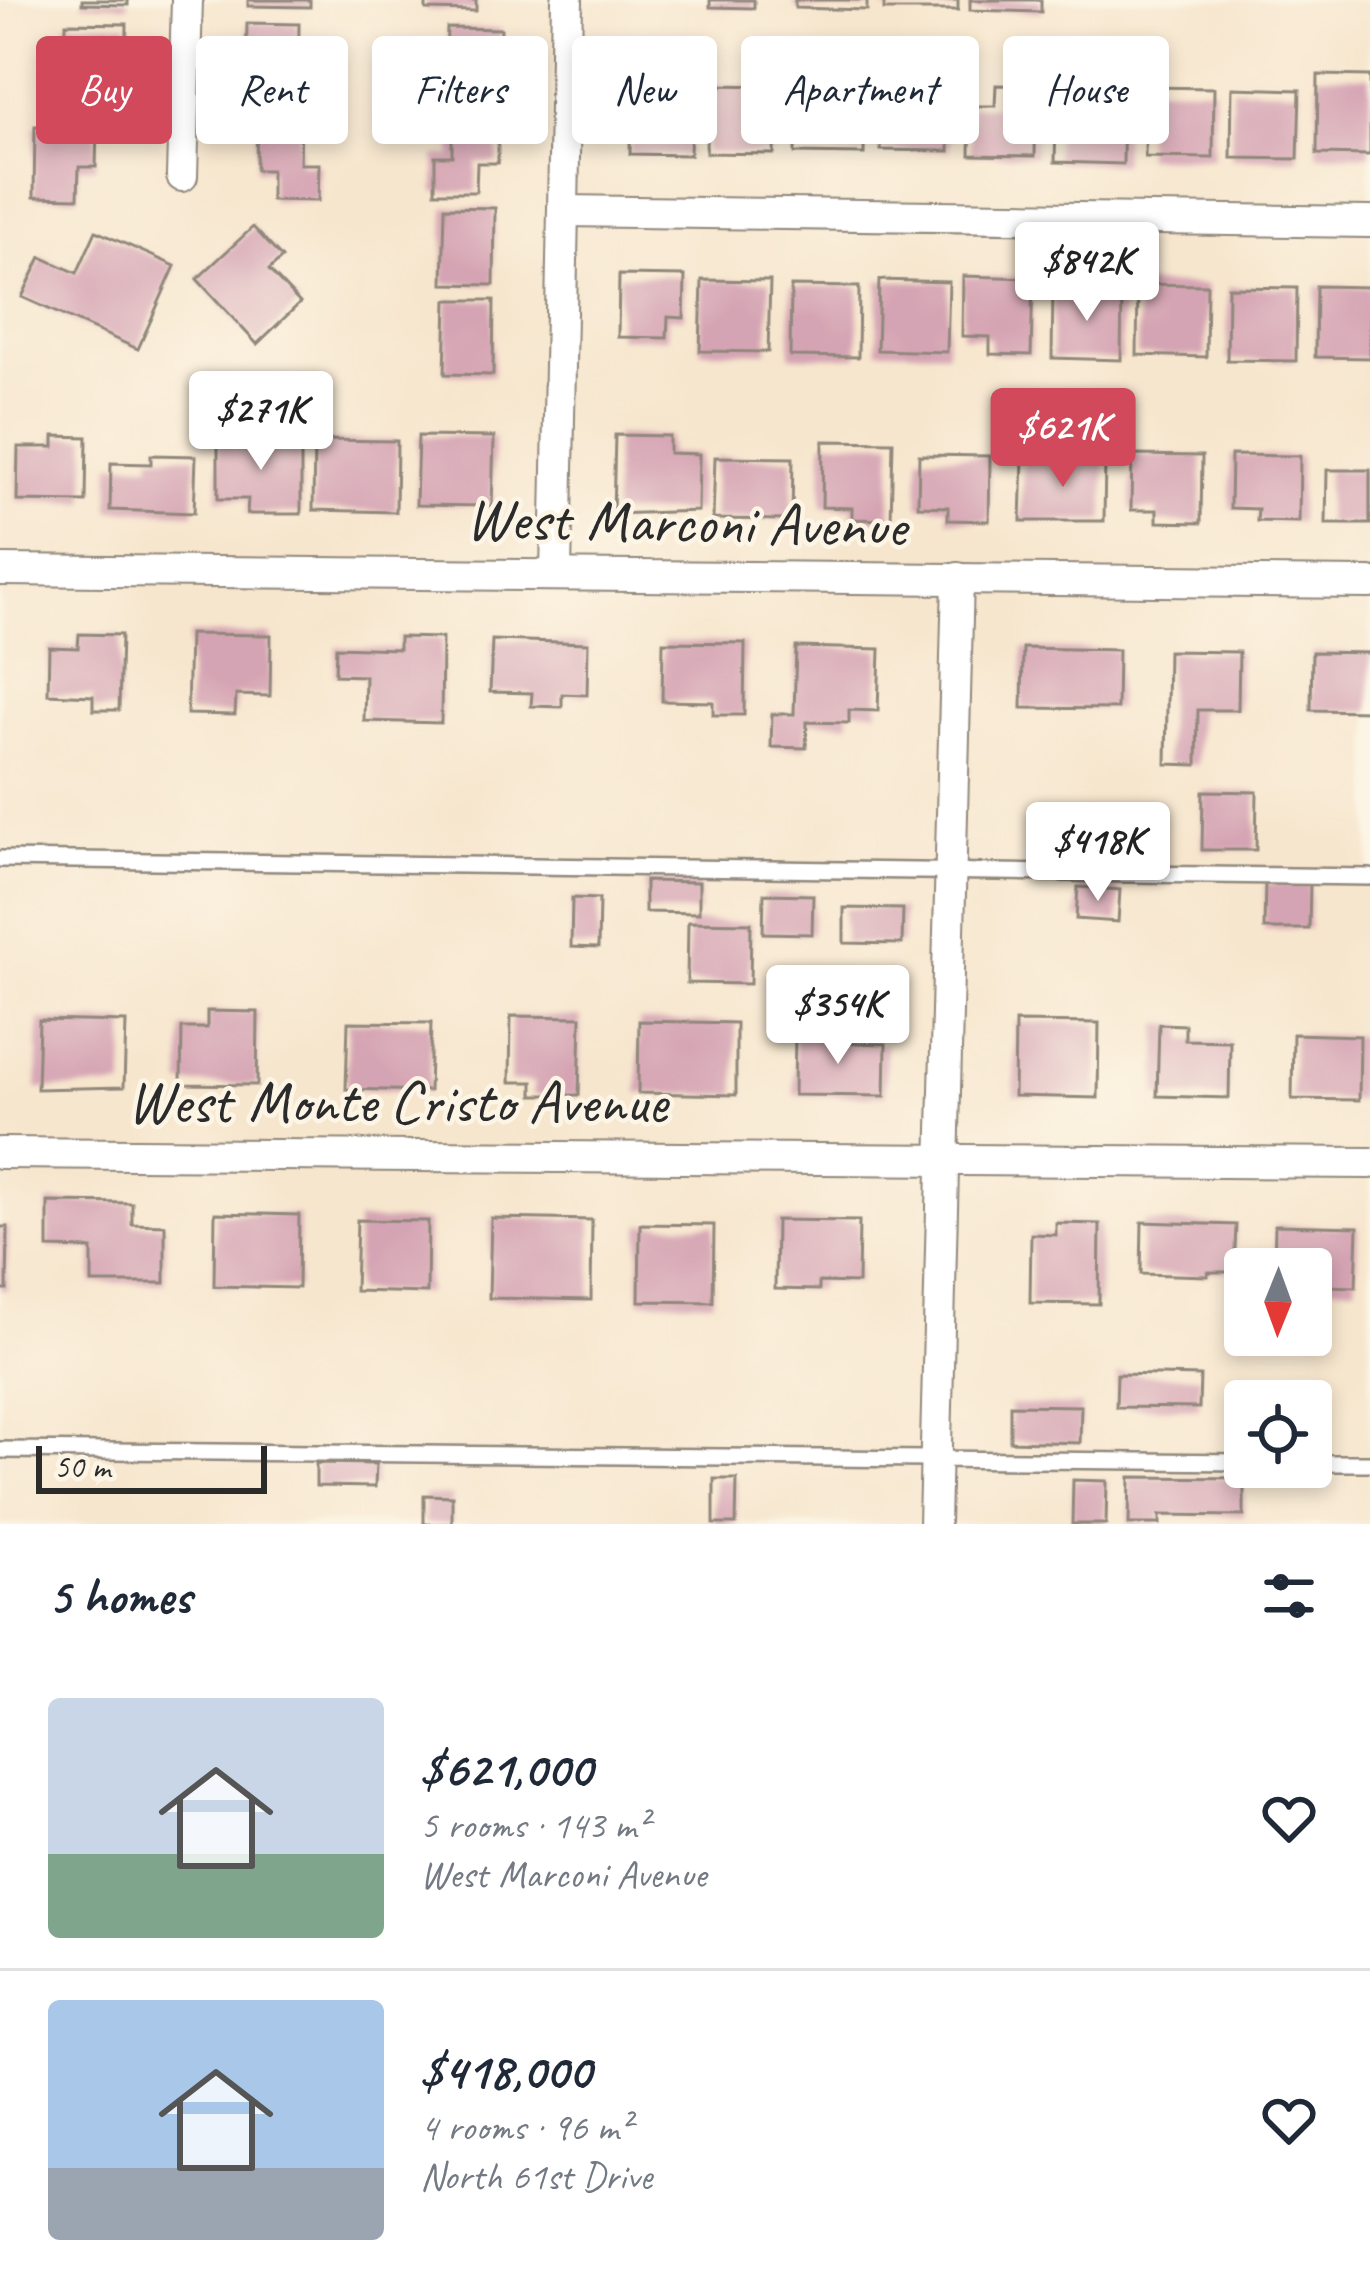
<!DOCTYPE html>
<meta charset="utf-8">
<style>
body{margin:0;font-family:Caveat,sans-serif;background:#f6f6f7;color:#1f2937;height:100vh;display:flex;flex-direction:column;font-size:45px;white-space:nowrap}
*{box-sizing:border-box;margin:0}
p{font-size:39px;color:#747a83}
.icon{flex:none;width:66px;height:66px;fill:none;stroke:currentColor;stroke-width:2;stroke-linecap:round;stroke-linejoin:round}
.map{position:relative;height:1524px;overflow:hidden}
.panel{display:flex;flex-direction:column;background:#fff;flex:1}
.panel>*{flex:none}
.hud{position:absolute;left:36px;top:36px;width:1299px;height:108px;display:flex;gap:24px}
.needle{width:78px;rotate:181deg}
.tools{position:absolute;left:1224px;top:1248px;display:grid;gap:24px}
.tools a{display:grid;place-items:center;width:108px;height:108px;border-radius:12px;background:#fff;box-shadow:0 6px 18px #0003;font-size:60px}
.scale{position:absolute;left:36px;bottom:30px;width:231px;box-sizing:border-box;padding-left:12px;border:6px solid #2b2b2b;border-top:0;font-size:33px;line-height:42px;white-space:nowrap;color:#2b2b2b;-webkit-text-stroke:9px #fcf5e5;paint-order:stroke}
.price{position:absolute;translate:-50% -102px;padding:0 27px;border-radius:12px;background:#fff;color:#222;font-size:39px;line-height:78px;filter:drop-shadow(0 3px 6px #0008)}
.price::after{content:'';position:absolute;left:50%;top:72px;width:36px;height:27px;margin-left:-18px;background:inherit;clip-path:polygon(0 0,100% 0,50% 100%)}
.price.current{background:#d1495b;color:#fff}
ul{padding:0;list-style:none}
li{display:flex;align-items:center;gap:36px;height:300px;padding:0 48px}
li+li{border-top:3px solid #e0e1e3}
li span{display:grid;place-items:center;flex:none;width:336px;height:240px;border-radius:12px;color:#555}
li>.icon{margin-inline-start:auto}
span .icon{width:144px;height:144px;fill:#fffc;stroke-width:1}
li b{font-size:51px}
h2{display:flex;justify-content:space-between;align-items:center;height:144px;padding:0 48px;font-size:51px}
.chip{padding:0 42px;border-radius:12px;background:#fff;box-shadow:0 6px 18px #0003;font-size:42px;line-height:108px}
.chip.current{background:#d1495b;color:#fff}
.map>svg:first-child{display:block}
.building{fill:#d5a4b4}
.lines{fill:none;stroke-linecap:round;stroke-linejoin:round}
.service-casing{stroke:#91887c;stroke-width:20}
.minor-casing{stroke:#91887c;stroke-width:34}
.service{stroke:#fff;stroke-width:15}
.minor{stroke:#fff;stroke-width:30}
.labels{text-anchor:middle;stroke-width:9;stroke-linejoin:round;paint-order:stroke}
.street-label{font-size:60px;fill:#2b2b2b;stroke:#fcf5e5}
</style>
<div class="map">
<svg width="1370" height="1524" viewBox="0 0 1370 1524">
<rect width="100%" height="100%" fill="#fcf5e5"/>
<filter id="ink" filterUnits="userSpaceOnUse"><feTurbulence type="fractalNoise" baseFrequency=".00833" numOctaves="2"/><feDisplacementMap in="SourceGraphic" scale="24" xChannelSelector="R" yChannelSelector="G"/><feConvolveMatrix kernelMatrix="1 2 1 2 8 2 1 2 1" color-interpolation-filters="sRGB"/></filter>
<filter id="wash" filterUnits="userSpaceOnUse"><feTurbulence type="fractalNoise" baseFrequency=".004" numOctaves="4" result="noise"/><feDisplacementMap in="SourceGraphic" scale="48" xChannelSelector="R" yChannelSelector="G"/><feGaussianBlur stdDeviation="2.7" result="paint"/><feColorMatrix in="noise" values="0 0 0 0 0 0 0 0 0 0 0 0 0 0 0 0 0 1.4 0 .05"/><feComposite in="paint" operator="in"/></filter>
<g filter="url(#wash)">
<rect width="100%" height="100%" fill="#f7e6ce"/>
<g id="blocks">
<g class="building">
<path d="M 82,0 L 128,0 L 128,5 L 82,4 Z"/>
<path d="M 248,0 L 310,0 L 310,7 L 248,6 Z"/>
<path d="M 426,0 L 476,0 L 476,11 L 426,10 Z"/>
<path d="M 710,0 L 754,0 L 754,8 L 710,7 Z"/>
<path d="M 795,0 L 867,0 L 867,10 L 795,8 Z"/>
<rect x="884" y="0" width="74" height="10"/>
<path d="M 970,0 L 1041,0 L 1041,12 L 970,10 Z"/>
<path d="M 66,23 L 127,24 L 126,82 L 65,81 Z"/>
<path d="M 247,23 L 299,24 L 298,86 L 246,85 Z"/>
<path d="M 447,28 L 501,29 L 499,102 L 445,101 Z"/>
<path d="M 1318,75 L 1370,76 L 1370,155 L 1317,154 Z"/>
<path d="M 883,80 L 950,81 L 949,151 L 881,150 Z"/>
<path d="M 1057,84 L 1124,85 L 1123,164 L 1055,162 Z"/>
<path d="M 707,85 L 776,86 L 774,154 L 706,153 Z"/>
<path d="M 796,85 L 865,87 L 864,154 L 795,153 Z"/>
<path d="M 996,85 L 1036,86 L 1035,156 L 970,155 L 971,106 L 995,106 Z"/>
<path d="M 1146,87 L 1214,88 L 1213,158 L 1145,157 Z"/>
<path d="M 1232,88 L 1300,90 L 1298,159 L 1231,158 Z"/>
<path d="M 631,92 L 678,93 L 678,116 L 691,116 L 690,155 L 630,154 Z"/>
<path d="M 257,113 L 301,114 L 300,164 L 319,164 L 318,201 L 271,200 L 271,170 L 256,170 Z"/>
<path d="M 452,117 L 498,118 L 498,163 L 477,163 L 476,192 L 435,192 L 435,156 L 452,156 Z"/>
<path d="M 35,126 L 97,127 L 96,167 L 79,167 L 78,198 L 34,197 Z"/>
<path d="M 445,207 L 495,208 L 494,285 L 443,284 Z"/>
<path d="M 253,227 L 282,258 L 269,270 L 300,303 L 257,344 L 197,279 Z"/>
<path d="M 96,231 L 175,266 L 138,349 L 22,297 L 41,257 L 77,273 Z"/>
<path d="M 619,275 L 685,276 L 684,318 L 668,317 L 667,338 L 618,337 Z"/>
<path d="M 963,276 L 1033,278 L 1031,355 L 990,354 L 990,337 L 962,336 Z"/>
<path d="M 702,280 L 770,281 L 768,352 L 700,351 Z"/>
<path d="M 879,280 L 949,282 L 947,352 L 877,350 Z"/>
<path d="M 1138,284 L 1207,285 L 1206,357 L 1137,355 Z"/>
<path d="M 791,286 L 859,287 L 858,357 L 790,356 Z"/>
<path d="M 1316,286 L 1370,287 L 1370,358 L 1315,357 Z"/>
<path d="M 1228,287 L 1297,288 L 1296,361 L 1227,360 Z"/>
<path d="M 1053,288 L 1122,289 L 1121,360 L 1052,358 Z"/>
<path d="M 447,300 L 494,300 L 493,375 L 445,374 Z"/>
<path d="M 258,425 L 285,425 L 285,450 L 301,450 L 301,514 L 247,514 L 248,499 L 218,499 L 218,440 L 258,441 Z"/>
<path d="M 615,435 L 669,436 L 669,453 L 699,454 L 698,511 L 613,514 Z"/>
<path d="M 54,436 L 87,437 L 86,502 L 17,501 L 18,447 L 54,447 Z"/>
<path d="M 418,436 L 494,437 L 492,506 L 416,505 Z"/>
<path d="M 314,440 L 397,441 L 396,512 L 313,510 Z"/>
<path d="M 823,441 L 893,442 L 891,520 L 852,519 L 852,508 L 822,507 Z"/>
<path d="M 151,455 L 196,456 L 194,513 L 110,510 L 111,463 L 151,464 Z"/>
<path d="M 919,455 L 990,456 L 989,521 L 948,520 L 948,507 L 918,506 Z"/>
<path d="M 1132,455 L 1202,456 L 1201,523 L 1157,522 L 1157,510 L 1131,510 Z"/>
<path d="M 1231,455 L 1300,456 L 1299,522 L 1257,521 L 1258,509 L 1230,508 Z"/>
<path d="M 715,457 L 793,458 L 792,520 L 713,519 Z"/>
<path d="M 1023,459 L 1105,460 L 1104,521 L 1021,521 Z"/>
<path d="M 1327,470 L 1370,470 L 1370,524 L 1326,524 Z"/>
<path d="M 79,634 L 121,635 L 119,710 L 93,710 L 93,696 L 48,694 L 49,647 L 78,648 Z"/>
<path d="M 189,634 L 271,635 L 270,696 L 236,695 L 235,715 L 187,714 Z"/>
<path d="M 399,637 L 442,638 L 441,723 L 364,721 L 365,676 L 335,675 L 336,647 L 399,649 Z"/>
<path d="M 492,640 L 588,643 L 587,695 L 562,694 L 562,707 L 531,706 L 532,693 L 490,692 Z"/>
<path d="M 663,642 L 745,643 L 744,715 L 713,715 L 713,702 L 662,701 Z"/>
<path d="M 796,647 L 880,649 L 878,711 L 849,710 L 849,723 L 807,722 L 806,748 L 771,747 L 772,714 L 794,714 Z"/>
<path d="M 1023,648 L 1118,650 L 1117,709 L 1022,708 Z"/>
<path d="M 1168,651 L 1239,652 L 1238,710 L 1198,710 L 1197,765 L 1166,764 Z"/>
<path d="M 1312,652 L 1370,653 L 1370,711 L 1311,710 Z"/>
<path d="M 1203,791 L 1257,792 L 1256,850 L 1202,850 Z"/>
<path d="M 645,881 L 699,882 L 699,913 L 645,912 Z"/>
<path d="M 1265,883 L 1310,884 L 1309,929 L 1264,929 Z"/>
<path d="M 1078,887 L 1120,890 L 1118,922 L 1076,919 Z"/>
<path d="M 764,894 L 813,895 L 812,934 L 763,933 Z"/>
<path d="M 572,898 L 599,899 L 598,948 L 571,947 Z"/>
<path d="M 844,908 L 903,909 L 902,944 L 844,943 Z"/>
<path d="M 688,922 L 751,923 L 750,984 L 687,983 Z"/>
<path d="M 207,1011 L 258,1012 L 257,1085 L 181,1084 L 182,1028 L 207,1028 Z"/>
<path d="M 511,1016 L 581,1017 L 579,1095 L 533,1095 L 533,1082 L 510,1082 Z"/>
<path d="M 39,1020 L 126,1022 L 124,1087 L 37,1089 Z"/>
<path d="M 639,1021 L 736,1023 L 736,1095 L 638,1093 Z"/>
<path d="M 348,1022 L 431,1023 L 429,1091 L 346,1089 Z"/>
<path d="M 1015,1022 L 1099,1023 L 1098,1098 L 1014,1096 Z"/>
<path d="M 1159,1024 L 1185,1025 L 1185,1040 L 1230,1041 L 1229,1098 L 1157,1096 Z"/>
<path d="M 795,1033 L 845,1034 L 845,1043 L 886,1044 L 885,1096 L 794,1095 Z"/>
<path d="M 1293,1034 L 1360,1036 L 1359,1100 L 1292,1099 Z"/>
<path d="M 48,1202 L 132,1203 L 132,1224 L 165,1225 L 165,1283 L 92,1283 L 92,1249 L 48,1248 Z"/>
<path d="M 215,1213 L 299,1215 L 298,1288 L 214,1286 Z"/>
<path d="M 491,1218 L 592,1220 L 591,1300 L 489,1298 Z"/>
<path d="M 357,1220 L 428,1221 L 427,1293 L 355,1291 Z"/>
<path d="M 776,1220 L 859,1221 L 858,1283 L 819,1282 L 819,1290 L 775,1289 Z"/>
<path d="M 1142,1222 L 1236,1225 L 1234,1272 L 1208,1272 L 1208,1276 L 1141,1274 Z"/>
<path d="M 1056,1223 L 1100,1224 L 1099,1304 L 1030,1303 L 1031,1234 L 1056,1235 Z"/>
<path d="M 640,1224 L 714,1225 L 713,1302 L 639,1301 Z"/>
<path d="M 1275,1225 L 1358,1227 L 1356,1287 L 1326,1286 L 1325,1299 L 1311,1299 L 1311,1269 L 1274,1269 Z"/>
<path d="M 0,1227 L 8,1227 L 7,1290 L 0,1290 Z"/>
<path d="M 1117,1374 L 1200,1376 L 1199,1408 L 1116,1407 Z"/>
<path d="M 1010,1405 L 1081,1406 L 1080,1443 L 1010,1441 Z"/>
<path d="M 316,1463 L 376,1464 L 375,1487 L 316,1486 Z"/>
<path d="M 1130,1477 L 1244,1478 L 1244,1516 L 1160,1515 L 1160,1524 L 1129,1524 Z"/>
<path d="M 714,1479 L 737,1479 L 736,1524 L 714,1524 Z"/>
<path d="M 1073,1480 L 1107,1481 L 1106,1524 L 1072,1524 Z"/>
<path d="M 424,1495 L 452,1496 L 452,1524 L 424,1524 Z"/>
</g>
</g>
</g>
<g filter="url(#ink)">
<use href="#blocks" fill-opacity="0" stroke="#91887c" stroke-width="3"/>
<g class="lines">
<defs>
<g id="service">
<path d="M 0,859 L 1370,877"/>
<path d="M 0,1450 L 1245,1462"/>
<path d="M 1311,1463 L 1370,1463"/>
</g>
<g id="minor">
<path d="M 182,176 L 187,0"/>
<path d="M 564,211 L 1370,222"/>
<path d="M 0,570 L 1370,583"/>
<path d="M 556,574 L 567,0"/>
<path d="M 0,1153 L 1370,1163"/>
<path d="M 934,1524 L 958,578"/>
</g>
</defs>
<use href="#service" class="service-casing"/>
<use href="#minor" class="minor-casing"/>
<use href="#service" class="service"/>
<use href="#minor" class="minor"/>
</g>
</g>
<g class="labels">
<g class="street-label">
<text transform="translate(686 521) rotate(1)" y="21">West Marconi Avenue</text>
<text x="397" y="1122">West Monte Cristo Avenue</text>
</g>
</g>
</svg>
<div class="tools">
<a><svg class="needle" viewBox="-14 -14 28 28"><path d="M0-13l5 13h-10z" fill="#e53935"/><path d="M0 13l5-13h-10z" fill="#747a83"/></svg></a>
<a><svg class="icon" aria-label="locate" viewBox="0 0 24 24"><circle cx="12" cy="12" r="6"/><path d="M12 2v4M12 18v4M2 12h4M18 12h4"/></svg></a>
</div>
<div class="scale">50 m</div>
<b class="price" style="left:1087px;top:324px">$842K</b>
<b class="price" style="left:261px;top:473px">$271K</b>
<b class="price current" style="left:1063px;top:490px">$621K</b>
<b class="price" style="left:1098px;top:904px">$418K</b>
<b class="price" style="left:838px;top:1067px">$354K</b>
<div class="hud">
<a class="chip current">Buy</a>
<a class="chip">Rent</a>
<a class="chip">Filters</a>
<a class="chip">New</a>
<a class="chip">Apartment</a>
<a class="chip">House</a>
</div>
</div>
<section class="panel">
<h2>5 homes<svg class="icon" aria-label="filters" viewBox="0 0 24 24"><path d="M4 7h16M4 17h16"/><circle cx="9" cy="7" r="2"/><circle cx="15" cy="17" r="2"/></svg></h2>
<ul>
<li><span style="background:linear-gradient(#c9d6e8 65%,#7fa58c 0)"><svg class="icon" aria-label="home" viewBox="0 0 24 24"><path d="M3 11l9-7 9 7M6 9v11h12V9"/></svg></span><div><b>$621,000</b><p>5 rooms · 143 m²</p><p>West Marconi Avenue</p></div><svg class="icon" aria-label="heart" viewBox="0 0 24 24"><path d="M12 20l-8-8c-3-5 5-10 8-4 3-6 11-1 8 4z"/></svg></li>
<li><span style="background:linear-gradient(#a9c7e8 70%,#9aa5b1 0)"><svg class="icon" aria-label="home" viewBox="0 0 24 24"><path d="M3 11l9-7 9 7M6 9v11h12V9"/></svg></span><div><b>$418,000</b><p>4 rooms · 96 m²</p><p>North 61st Drive</p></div><svg class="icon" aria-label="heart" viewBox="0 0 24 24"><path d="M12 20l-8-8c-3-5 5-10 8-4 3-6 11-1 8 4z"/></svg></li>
</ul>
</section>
